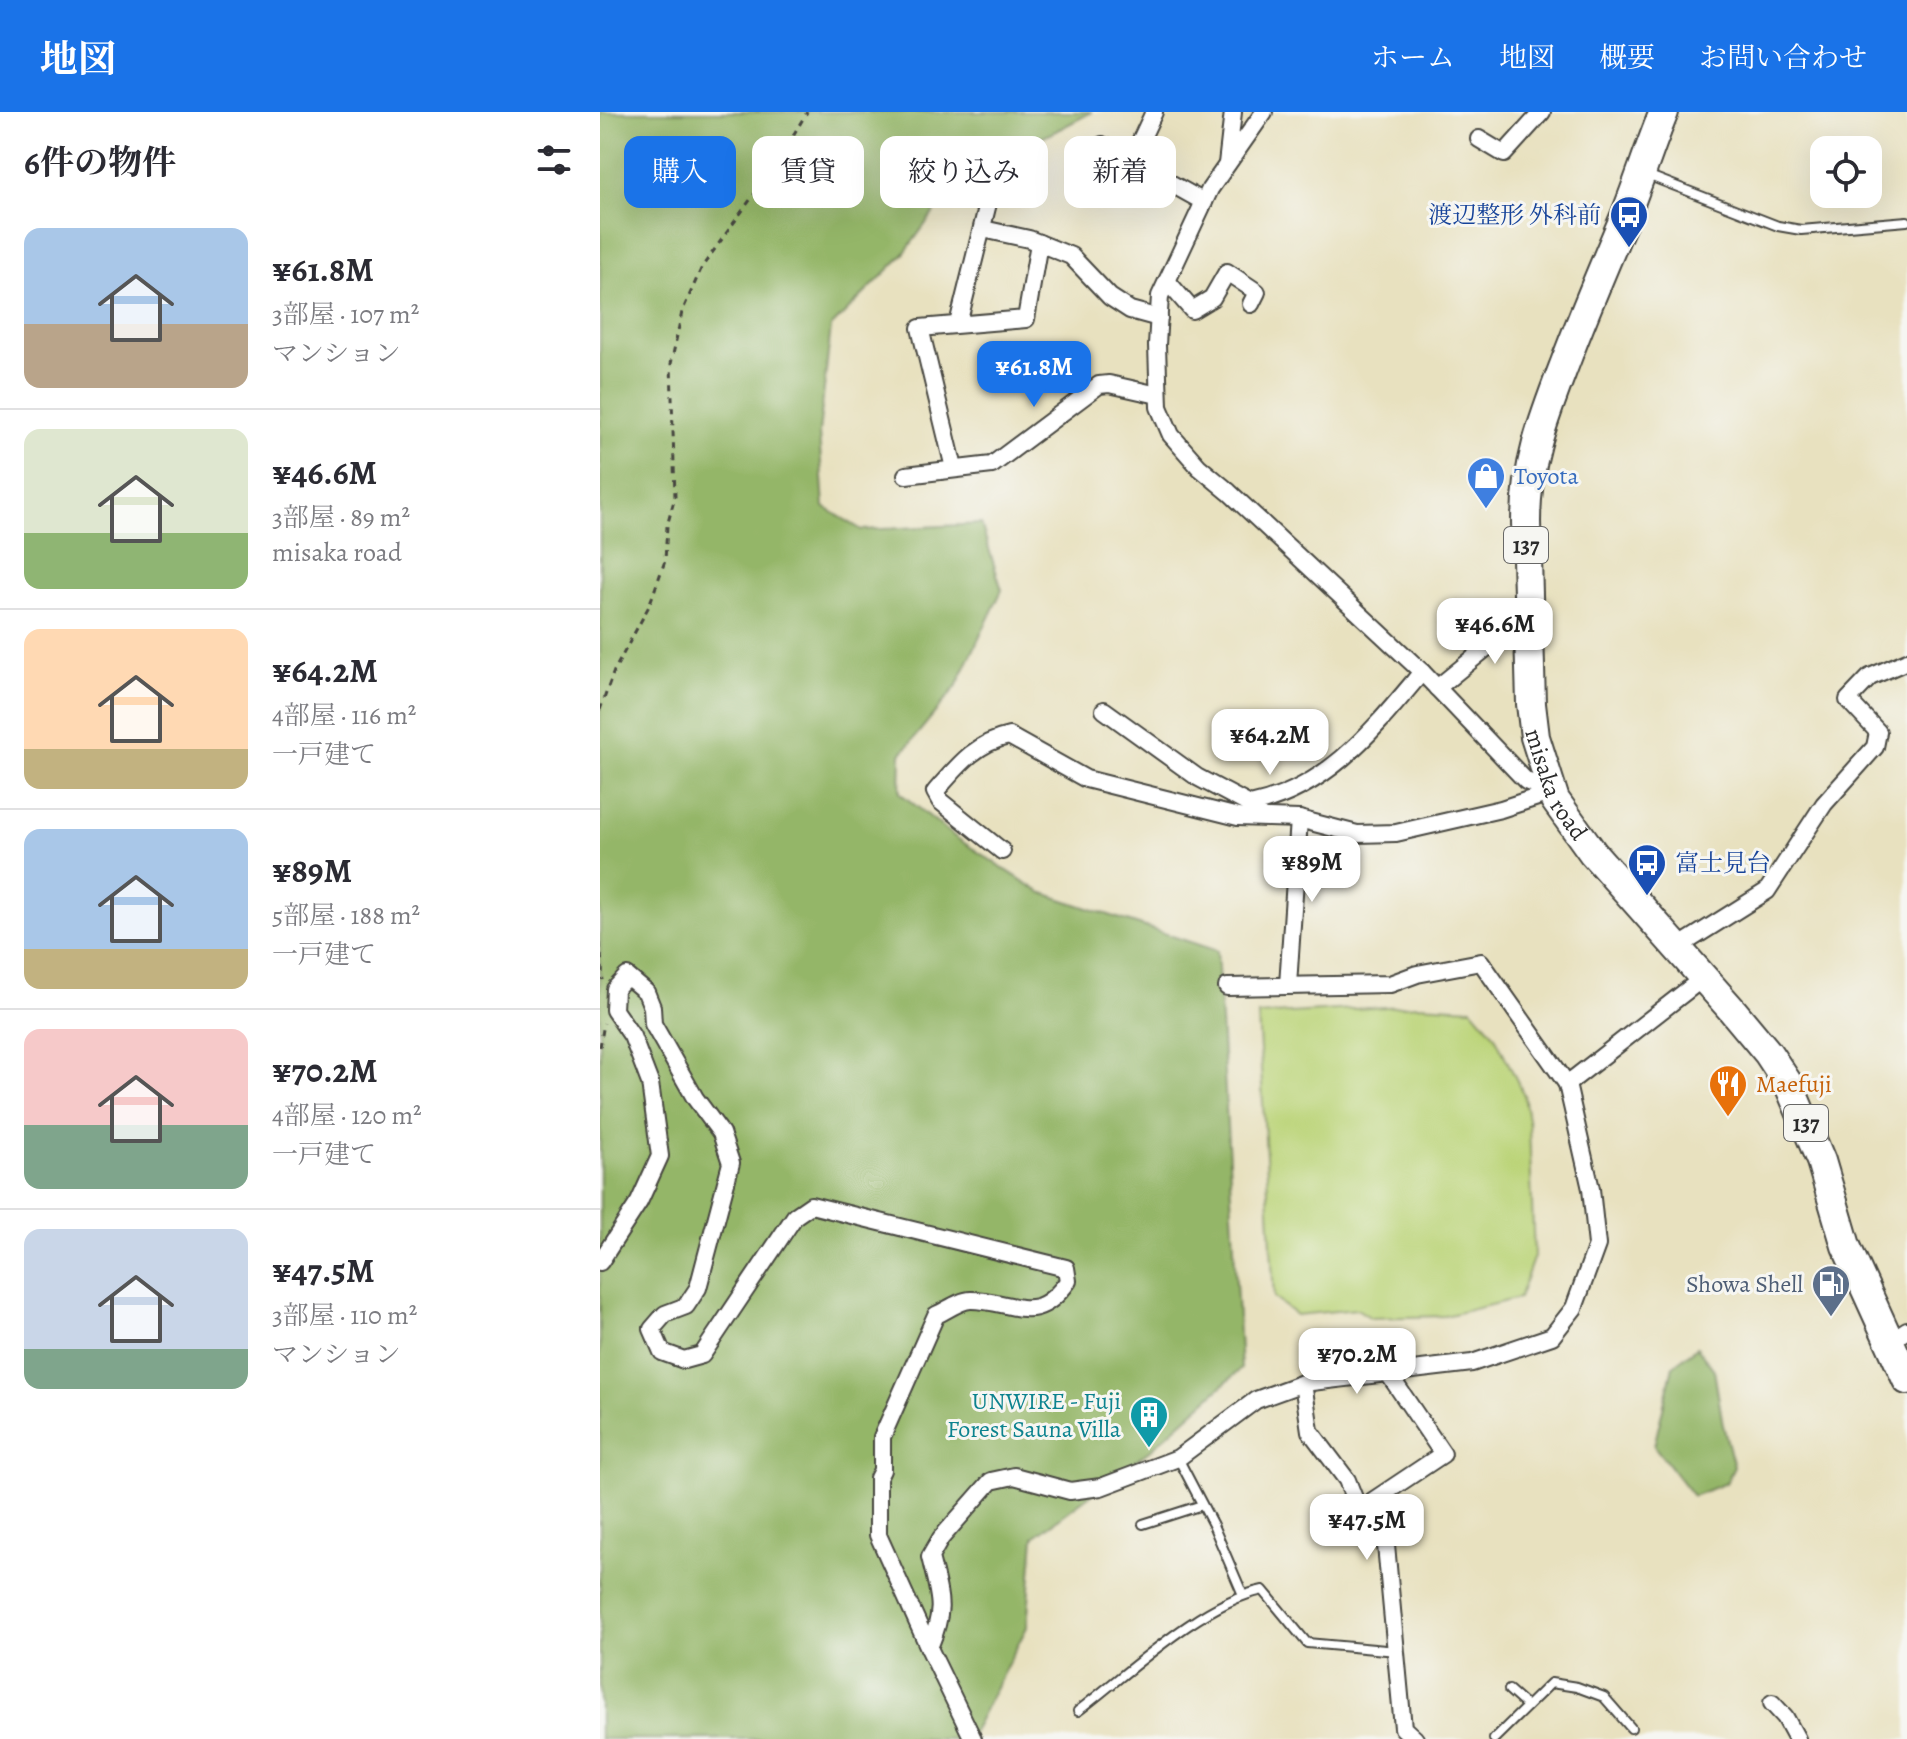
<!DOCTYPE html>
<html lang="ja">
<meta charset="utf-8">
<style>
body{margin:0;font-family:Alegreya,"Noto Serif JP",serif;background:#f7f7f7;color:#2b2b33;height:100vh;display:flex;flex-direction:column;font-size:30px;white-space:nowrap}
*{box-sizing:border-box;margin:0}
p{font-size:26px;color:#7c7c81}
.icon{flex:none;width:44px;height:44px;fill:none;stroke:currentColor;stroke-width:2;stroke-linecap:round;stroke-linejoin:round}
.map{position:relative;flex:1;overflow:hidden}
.sheet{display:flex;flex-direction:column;background:#fff;width:600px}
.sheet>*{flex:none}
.top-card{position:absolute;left:24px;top:24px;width:760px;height:72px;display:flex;gap:16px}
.controls{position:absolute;left:1210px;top:24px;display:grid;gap:16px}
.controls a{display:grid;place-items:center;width:72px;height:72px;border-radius:16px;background:#fff;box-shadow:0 8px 32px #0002;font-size:40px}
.price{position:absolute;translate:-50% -68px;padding:0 18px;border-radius:16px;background:#fff;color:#222;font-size:26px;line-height:52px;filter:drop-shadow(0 2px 4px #0008)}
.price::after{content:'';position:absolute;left:50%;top:48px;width:24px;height:18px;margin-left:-12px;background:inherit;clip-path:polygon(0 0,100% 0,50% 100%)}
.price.selected{background:#1a73e8;color:#fff}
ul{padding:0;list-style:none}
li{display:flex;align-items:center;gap:24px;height:200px;padding:0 24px}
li+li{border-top:2px solid #e1e1e2}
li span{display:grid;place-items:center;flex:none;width:224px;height:160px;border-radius:16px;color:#555}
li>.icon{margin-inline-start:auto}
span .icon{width:96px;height:96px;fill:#fffc;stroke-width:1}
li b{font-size:34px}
h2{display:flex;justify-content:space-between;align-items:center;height:96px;padding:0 24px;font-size:34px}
.pill{padding:0 28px;border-radius:16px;background:#fff;box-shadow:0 8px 32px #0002;font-size:28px;line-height:72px}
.pill.selected{background:#1a73e8;color:#fff}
header{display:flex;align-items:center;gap:48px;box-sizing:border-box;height:112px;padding:0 40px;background:#1a73e8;color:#fff}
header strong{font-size:38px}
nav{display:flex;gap:44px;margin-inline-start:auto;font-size:28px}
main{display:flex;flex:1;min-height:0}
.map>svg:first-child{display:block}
.green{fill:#bbd478;stroke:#738052;stroke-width:2}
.forest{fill:#94b668;stroke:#60704a;stroke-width:2}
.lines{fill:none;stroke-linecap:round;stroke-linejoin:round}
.service-casing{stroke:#474641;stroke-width:12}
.minor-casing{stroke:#474641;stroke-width:20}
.trunk-casing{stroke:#474641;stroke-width:32}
.path{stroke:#474641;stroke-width:3;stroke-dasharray:6 6;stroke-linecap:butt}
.service{stroke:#fff;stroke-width:8}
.minor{stroke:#fff;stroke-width:16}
.trunk{stroke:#fff;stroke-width:28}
.labels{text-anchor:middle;stroke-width:6;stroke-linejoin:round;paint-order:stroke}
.shield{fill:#f6f6f2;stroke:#686867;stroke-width:2}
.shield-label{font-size:22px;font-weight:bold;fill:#2b2b2b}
.transit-label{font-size:24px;fill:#164399;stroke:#f6f6f2;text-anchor:end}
.shop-label{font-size:24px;fill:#366cbe;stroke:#f6f6f2;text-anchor:start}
.street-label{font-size:24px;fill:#2b2b2b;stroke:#f6f6f2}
.food-label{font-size:24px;fill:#c56008;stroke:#f6f6f2;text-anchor:start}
.service-label{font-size:24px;fill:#4e5e75;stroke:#f6f6f2;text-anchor:end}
.culture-label{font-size:24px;fill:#0d838f;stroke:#f6f6f2;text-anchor:end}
</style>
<header>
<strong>地図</strong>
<nav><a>ホーム</a><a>地図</a><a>概要</a><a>お問い合わせ</a></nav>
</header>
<main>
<section class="sheet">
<h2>6件の物件<svg class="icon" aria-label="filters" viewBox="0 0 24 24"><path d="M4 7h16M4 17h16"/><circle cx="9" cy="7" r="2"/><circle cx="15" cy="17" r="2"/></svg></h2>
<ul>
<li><span style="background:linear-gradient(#a9c7e8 60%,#b9a48a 0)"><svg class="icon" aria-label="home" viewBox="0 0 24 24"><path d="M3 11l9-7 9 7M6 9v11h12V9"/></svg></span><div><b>¥61.8M</b><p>3部屋 · 107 m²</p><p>マンション</p></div></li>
<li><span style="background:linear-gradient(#dfe7d0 65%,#8fb573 0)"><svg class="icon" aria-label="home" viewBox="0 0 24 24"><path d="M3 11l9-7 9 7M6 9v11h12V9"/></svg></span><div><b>¥46.6M</b><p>3部屋 · 89 m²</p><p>misaka road</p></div></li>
<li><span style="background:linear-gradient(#ffd9b3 75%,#c2b280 0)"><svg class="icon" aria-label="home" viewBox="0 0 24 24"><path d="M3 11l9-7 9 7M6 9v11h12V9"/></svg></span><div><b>¥64.2M</b><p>4部屋 · 116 m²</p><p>一戸建て</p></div></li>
<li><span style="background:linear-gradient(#a9c7e8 75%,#c2b280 0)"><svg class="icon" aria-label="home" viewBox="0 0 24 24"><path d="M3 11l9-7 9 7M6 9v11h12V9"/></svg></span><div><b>¥89M</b><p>5部屋 · 188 m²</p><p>一戸建て</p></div></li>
<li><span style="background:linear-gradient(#f6c9c9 60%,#7fa58c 0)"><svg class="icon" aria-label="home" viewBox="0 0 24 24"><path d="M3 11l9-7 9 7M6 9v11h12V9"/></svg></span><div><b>¥70.2M</b><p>4部屋 · 120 m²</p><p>一戸建て</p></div></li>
<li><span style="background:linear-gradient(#c9d6e8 75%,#7fa58c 0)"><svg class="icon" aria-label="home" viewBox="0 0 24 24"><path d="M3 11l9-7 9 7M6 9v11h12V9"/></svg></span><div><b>¥47.5M</b><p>3部屋 · 110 m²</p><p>マンション</p></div></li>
</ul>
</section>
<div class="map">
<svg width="1307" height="1627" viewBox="0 0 1307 1627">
<rect width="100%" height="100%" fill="#f6f6f2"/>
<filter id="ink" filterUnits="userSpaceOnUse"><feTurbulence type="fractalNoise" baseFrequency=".0125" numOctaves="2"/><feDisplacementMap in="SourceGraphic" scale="16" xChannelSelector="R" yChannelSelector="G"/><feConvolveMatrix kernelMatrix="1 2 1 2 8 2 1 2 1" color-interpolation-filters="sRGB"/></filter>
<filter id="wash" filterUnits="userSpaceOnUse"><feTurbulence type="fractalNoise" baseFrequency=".006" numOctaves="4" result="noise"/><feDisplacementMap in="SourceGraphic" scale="32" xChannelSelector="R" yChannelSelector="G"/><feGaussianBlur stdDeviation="1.8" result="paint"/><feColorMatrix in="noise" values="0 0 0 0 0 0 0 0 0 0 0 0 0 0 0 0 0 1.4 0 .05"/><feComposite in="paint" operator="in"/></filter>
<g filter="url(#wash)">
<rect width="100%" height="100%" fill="#e8e1bf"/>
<path class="green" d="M 818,893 L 872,896 L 894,922 L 924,983 L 929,1014 L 934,1144 L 919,1186 L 845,1204 L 771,1206 L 757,1197 L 696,1203 L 674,1186 L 658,903 Z"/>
<g class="forest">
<path d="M 0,0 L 492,0 L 448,23 L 379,38 L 303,143 L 231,215 L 219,321 L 224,395 L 262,418 L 381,412 L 402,478 L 356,575 L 301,642 L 300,681 L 355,725 L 440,780 L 617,839 L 641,1257 L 549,1339 L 434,1425 L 427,1515 L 369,1627 L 0,1627 Z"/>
<path d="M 1097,1235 L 1114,1258 L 1123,1313 L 1134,1355 L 1126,1371 L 1093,1384 L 1054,1334 L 1073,1254 Z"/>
</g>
</g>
<g filter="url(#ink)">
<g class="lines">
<defs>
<g id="service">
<path d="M 1047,63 L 1178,114 L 1201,118 L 1307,109"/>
<path d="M 578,1346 L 613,1413 L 643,1483"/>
<path d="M 543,1412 L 602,1393"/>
<path d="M 909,1578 L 927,1594"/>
<path d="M 478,1599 C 528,1561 602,1490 663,1478 L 707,1531 L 797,1539"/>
<path d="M 894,1627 L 951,1571 L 977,1575 L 1004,1585 L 1031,1616"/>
</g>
<g id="minor">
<path d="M 879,27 L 904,42 L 942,0"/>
<path d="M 502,33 L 604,90"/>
<path d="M 531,49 L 554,0"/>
<path d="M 627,52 L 633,0"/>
<path d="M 383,117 L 429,127 L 471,144 L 510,185 L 530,198 L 559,206"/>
<path d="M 567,169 L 592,198 L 612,186 L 627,160 L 657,180 L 651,192"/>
<path d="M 358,212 L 399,47"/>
<path d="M 354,356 L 320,216 L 426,207 L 439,131"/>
<path d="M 306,363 L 392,353 L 499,273 L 509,272 L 558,283"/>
<path d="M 837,576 L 928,502"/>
<path d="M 504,598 L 597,665 L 650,693 C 728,677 774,617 822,560"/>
<path d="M 402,739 L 340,689 L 335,680 C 357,655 375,631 409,624 L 486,667 L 638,705 L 699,707 L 757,722 L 796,721 L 901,697 L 953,680 L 926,669 L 822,560 L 629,380 L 599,355 L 571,323 L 559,295 L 557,233 L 560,184 L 610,77 L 664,0"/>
<path d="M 1075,837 L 1167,779 L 1224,692 L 1275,635 L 1278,620 L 1248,588 L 1270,565 L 1307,549"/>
<path d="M 688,873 L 699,707"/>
<path d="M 627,875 L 790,872 L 817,862 L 881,850 L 967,972"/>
<path d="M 0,1150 L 39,1090 L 60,1044 L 50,971 L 32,924 L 14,898 L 15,877 L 27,864 L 46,880 L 52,895 L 53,912 L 95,986 L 121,1021 L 131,1051 L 98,1176 L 86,1194 L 65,1202 L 52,1217 L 62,1240 L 84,1248 L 102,1243 L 195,1104 L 211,1093 L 466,1156 L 468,1169 C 435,1216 414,1188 371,1188 C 360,1188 346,1199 336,1203 L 282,1325 L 282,1358 L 278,1366 L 278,1423 L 329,1536"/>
<path d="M 1289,1230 L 1307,1218"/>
<path d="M 703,1271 L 710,1319 L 747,1368 L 761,1404 L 786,1433 L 803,1616 L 815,1627"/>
<path d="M 759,1398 L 843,1342 L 788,1261"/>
<path d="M 1172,1591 L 1185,1605 L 1197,1627"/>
<path d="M 373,1627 L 329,1536 C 346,1495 340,1487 330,1445 L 341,1426 L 391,1369 L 414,1364 L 470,1379 L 501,1375 L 578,1346 L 656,1288 L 703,1271 L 872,1251 L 952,1224 L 974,1196 L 997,1133 L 991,1077 L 967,972 L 1103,866"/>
</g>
<g id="trunk">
<path id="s1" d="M 1064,0 C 1049,36 1038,73 1023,109 C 1003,156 983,203 965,251 C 944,306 926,351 926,410 L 931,592 L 935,625 L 955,688 L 993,741 L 1133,899 L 1168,941 L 1189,973 L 1221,1049 L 1246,1134 L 1307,1268"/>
</g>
</defs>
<use href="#service" class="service-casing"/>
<use href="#minor" class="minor-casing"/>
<use href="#trunk" class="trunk-casing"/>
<g class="path">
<path d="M 0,598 L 14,559 L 49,494 L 65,449 L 67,414 L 75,385 L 71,252 L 82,200 L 102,155 L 176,52 L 207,0"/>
<path d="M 0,831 L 3,868"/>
<path d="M 0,935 L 4,911"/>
</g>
<use href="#service" class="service"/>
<use href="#minor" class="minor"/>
<use href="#trunk" class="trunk"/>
</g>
</g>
<defs>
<symbol id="bus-pin" viewBox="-11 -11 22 30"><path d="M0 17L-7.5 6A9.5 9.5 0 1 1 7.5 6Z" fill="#1a4fb4" stroke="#f6f6f2"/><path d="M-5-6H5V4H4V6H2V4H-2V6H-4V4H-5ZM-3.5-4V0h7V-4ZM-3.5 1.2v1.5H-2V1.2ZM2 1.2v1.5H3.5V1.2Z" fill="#fff"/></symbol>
<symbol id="shop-pin" viewBox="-11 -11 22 30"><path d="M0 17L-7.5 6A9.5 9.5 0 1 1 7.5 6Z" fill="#3f7fe0" stroke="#f6f6f2"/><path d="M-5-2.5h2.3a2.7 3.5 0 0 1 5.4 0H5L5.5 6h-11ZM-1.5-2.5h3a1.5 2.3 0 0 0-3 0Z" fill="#fff"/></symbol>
<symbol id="restaurant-pin" viewBox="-11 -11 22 30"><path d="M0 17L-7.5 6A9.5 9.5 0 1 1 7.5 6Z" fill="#e8710a" stroke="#f6f6f2"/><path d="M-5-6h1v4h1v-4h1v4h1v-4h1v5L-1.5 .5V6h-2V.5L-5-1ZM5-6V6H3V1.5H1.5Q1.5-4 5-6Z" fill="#fff"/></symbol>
<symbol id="fuel-pin" viewBox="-11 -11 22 30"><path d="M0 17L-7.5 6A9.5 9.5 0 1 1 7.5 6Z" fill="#5c6f8a" stroke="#f6f6f2"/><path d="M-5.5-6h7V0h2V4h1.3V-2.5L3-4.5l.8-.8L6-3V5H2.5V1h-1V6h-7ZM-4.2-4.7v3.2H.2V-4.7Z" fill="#fff"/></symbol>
<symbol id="building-pin" viewBox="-11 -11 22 30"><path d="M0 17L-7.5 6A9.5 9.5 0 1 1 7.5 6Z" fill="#0f9aa8" stroke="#f6f6f2"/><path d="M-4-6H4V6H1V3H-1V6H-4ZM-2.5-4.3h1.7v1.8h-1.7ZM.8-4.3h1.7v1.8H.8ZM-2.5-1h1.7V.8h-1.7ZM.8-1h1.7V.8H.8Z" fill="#fff"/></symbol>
</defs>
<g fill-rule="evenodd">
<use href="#bus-pin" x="1007" y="81" width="44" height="60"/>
<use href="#shop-pin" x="864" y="342" width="44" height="60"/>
<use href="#bus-pin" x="1025" y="729" width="44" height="60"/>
<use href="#restaurant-pin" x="1106" y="950" width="44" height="60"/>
<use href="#fuel-pin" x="1209" y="1150" width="44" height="60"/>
<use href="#building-pin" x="527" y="1281" width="44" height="60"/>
</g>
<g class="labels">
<g class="shield">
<rect x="904" y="415" width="44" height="36" rx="6"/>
<rect x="1184" y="993" width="44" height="36" rx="6"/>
</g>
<g class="shield-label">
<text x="926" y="441">137</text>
<text x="1206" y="1019">137</text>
</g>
<g class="transit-label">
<text x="1001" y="111">渡辺整形 外科前</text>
<text x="1075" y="759" text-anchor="start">富士見台</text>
</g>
<g class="shop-label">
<text x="914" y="372">Toyota</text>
</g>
<g class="street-label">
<text dy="8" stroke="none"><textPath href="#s1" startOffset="702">misaka road</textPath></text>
</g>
<g class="food-label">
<text x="1156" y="980">Maefuji</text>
</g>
<g class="service-label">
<text x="1203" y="1180">Showa Shell</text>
</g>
<g class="culture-label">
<text x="521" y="1297">UNWIRE - Fuji<tspan x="521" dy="28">Forest Sauna Villa</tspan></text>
</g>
</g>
</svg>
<div class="controls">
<a><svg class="icon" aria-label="locate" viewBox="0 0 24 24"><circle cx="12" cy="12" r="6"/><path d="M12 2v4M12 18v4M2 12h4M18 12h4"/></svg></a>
</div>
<b class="price selected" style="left:434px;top:297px">¥61.8M</b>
<b class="price" style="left:895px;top:554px">¥46.6M</b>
<b class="price" style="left:670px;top:665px">¥64.2M</b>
<b class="price" style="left:712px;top:792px">¥89M</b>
<b class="price" style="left:757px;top:1284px">¥70.2M</b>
<b class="price" style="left:767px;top:1450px">¥47.5M</b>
<div class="top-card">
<a class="pill selected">購入</a>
<a class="pill">賃貸</a>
<a class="pill">絞り込み</a>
<a class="pill">新着</a>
</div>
</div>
</main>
